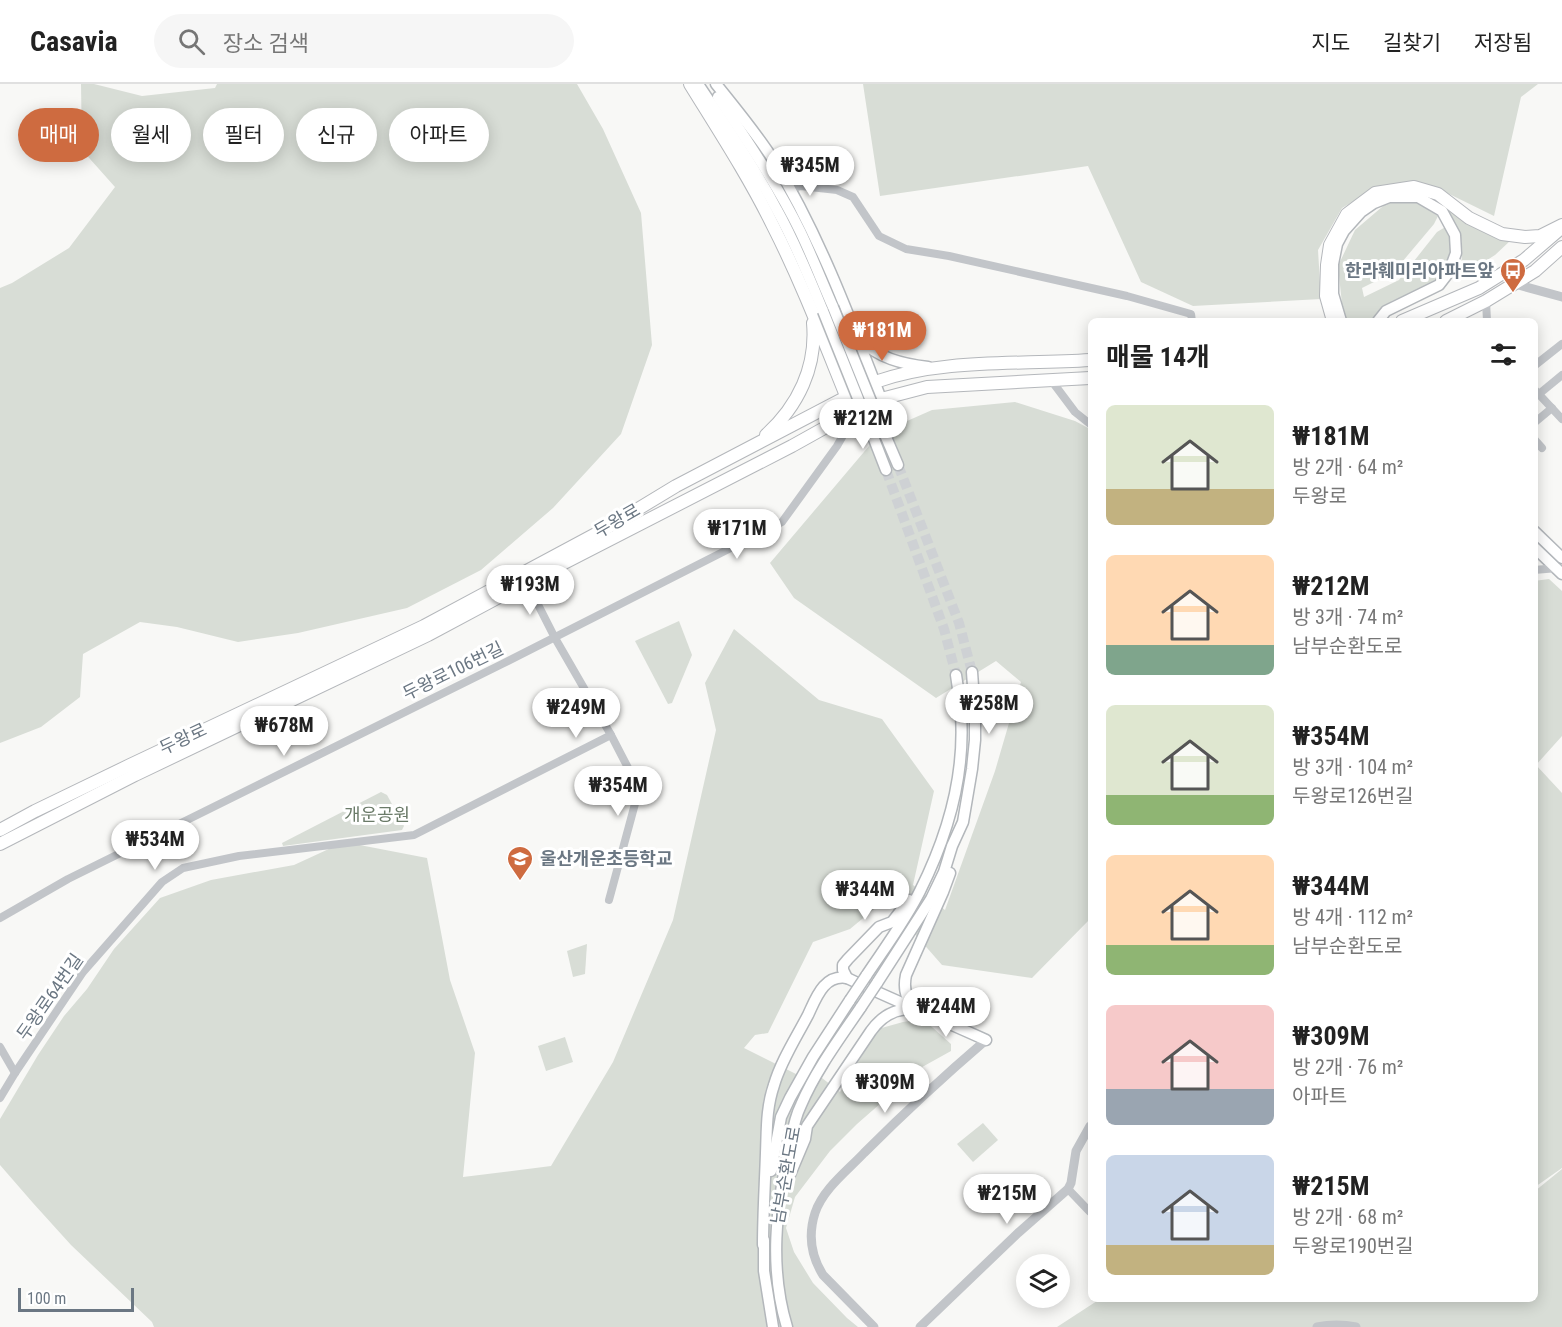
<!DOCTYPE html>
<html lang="ko">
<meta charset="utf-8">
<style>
body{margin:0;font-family:"Roboto Condensed","Noto Sans KR",sans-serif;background:#f6f6f6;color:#222;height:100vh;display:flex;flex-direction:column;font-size:22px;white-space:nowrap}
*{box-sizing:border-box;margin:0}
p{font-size:20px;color:#767676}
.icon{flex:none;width:33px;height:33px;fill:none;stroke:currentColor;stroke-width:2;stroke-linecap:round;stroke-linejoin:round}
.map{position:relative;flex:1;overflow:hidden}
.sheet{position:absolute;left:1088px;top:234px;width:450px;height:984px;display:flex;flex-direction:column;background:#fff;border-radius:9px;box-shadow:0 3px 15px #0003}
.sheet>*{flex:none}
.guide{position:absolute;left:18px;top:24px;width:570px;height:54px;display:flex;gap:12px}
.fabs{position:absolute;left:1016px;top:1170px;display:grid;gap:12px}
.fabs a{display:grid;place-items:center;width:54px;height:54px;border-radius:50%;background:#fff;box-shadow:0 3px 15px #0003;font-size:30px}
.scale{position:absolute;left:18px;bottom:15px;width:116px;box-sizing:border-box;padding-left:6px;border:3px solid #6b7783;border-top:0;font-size:16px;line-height:21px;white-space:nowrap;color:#6b7783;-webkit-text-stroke:4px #fff;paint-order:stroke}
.price{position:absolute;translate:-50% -51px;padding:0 14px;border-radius:21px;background:#fff;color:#222;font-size:20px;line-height:39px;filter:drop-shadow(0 2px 3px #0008)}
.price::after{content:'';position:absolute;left:50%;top:36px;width:18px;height:14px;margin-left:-9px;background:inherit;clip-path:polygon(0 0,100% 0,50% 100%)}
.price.active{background:#ce6b40;color:#fff}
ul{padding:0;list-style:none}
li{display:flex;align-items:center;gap:18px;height:150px;padding:0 18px}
li span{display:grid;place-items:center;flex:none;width:168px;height:120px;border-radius:9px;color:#555}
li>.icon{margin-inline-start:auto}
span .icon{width:72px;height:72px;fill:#fffc;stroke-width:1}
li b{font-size:26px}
h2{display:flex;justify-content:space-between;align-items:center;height:72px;padding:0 18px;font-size:26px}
.chip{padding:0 21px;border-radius:27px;background:#fff;box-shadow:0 3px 15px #0003;font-size:21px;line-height:54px}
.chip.active{background:#ce6b40;color:#fff}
header{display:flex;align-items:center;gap:36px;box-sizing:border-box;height:84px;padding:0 30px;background:#fff;border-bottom:2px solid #e0e0e0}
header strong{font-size:28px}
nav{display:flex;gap:33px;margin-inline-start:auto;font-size:21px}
.search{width:420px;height:54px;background:#f6f6f6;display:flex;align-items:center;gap:15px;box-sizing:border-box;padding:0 21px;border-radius:33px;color:#767676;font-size:22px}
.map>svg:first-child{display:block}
.green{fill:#d8ddd6}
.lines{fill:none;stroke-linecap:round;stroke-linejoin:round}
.secondary-tunnel{stroke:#ced1d4;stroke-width:10;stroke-dasharray:10 5;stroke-linecap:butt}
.secondary-casing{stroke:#b3b7bb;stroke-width:13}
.primary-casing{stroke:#b4b7bb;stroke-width:14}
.minor{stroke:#c2c5c9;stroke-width:8}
.tertiary{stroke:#c2c5c9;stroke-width:9}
.secondary{stroke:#fff;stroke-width:10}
.primary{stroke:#fff;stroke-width:12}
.secondary-bridge-casing{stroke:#b3b7bb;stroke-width:13;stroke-linecap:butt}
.secondary-bridge{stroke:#fff;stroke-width:10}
.labels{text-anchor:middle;stroke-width:6;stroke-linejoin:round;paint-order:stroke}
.poi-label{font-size:18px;font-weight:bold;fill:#6b7783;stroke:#fff;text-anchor:end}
.street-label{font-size:18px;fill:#6b7783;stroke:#fff}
.park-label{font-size:18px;fill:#6b7b69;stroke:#fff}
</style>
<header>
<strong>Casavia</strong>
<div class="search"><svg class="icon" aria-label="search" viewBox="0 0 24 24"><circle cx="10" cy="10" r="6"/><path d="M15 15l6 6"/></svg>장소 검색</div>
<nav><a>지도</a><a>길찾기</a><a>저장됨</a></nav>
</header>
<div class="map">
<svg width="1562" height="1243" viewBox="0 0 1562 1243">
<rect width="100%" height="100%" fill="#f8f8f6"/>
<g class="green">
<path d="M 81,0 L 94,0 L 142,12 L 215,4 L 217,0 L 577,0 L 603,45 L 641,129 L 652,261 L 621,350 L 553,424 L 481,486 L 407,524 L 298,549 L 238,558 L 177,543 L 140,538 L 83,570 L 80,613 L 41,643 L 0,659 L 0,204 L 12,199 L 69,164 L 115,103 L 82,66 Z"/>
<path d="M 863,0 L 1538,0 L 1521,13 L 1494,132 L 1437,104 L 1378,103 L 1342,124 L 1318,166 L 1321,215 L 1193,222 L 1141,198 L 1088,82 L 880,112 Z"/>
<path d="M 1410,113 L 1438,132 L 1434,140 L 1397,184 L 1380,195 L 1362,204 L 1364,213 L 1399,196 L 1437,148 L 1447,142 L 1452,162 L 1448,181 L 1436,198 L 1392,217 L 1379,232 L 1367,237 L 1347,237 L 1342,220 L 1338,182 L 1355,146 L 1389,117 Z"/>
<path d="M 1444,121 L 1510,157 L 1495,171 L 1459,194 C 1465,158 1464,152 1444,121 Z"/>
<path d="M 1015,318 L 1075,337 L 1090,345 L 1090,835 L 1032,894 L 942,881 L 885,816 L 850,845 L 813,858 L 768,949 L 755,951 L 744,964 L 796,990 L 813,987 L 840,1008 L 878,945 L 903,938 L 923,935 L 951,960 L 951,967 L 906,992 L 889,1012 L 857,1040 L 830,1067 L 795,1113 L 786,1144 L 794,1168 L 813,1199 L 847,1234 L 858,1243 L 154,1243 L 152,1238 L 71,1161 L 33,1119 L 0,1081 L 0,1035 L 38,971 L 64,932 L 87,905 L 114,865 L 160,814 L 211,796 L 294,781 L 344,758 L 427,774 L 450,896 L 475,969 L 463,1093 L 551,1082 L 613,978 L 673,836 L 716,646 L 705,599 L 734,545 L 819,616 L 882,635 L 934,707 L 913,801 L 945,826 L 995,687 L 1021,598 L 996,577 L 936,614 L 794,514 L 770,479 L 880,349 L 932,326 Z"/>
<path d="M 1549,495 L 1562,507 L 1562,652 L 1536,681 L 1562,709 L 1562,1084 L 1535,1103 L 1534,497 Z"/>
<path d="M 679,537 L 692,571 L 672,619 L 668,620 L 635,557 Z"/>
<path d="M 381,708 L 387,711 L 404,742 L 402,746 L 283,762 L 282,759 Z"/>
<path d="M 587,860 L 585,890 L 573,893 L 567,867 Z"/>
<path d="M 565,953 L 573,978 L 546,987 L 538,962 Z"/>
<path d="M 983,1039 L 998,1056 L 973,1078 L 957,1060 Z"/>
<path d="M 1562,1085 L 1562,1243 L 1057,1243 L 1100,1215 L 1534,1215 L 1535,1107 Z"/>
</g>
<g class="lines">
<g class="secondary-tunnel">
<path d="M 898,381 L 959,539 L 972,588"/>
<path d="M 886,386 L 944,545 L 956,591"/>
</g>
<defs>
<g id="secondary">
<path d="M 698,0 C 725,41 754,82 777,126 C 795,158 809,193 823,227"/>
<path d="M 716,0 C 736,25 757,50 774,77 C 819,151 850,234 881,315"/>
<path d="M 718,13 C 747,57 777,100 800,147 C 812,172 822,198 833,223"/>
<path d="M 1341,237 L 1333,210 L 1333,180 L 1337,160 L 1344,147 L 1361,128 L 1374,119 L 1389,113 L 1418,113 L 1442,127 L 1455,151 L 1456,169 L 1449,188 L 1439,201 L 1386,227 L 1378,237"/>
<path d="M 859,255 C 878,274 902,280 928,283"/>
<path d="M 877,332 L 898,381"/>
<path d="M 867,337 L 886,386"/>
<path d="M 1534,447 L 1562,474"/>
<path d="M 1534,463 L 1562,490"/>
<path d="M 866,892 C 884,865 905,837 920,807 C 947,753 965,692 961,631 C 960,618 958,604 956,591"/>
<path d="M 847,894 L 843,886 L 843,881 L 848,875 L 879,843 L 892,838 L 909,816"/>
<path d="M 877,899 L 931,815 L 944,788 L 952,762 L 963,738 L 972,685 L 975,656 L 975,630 L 972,588"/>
<path d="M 916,925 C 906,916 903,905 906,891 L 943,808 L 950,789"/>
<path d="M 771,1087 L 781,1033 L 790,1014 L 813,973 L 850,916"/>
<path d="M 786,1100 L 805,1055 L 807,1042 L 871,947 C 881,933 893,925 911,925"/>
<path d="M 764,1156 L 764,1187 L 773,1243"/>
<path d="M 763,1161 C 763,1130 765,1100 766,1069 C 767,1046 766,1024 774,1001 C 781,977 796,954 808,931 C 816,914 824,890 847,894 C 893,916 940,935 986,956"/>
<path d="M 787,1243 C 769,1184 776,1124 789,1065 C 792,1050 794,1035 801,1021 C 816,986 840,954 861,923"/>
</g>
<g id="primary">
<path d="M 690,0 C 719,47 749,93 773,142 C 802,199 825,260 849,319"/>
<path d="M 1333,237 L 1326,212 L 1327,181 L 1330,161 L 1347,130 L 1375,109 L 1414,103 L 1438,110 L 1469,134 L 1502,150 L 1525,153 L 1540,152 L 1562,141"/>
<path d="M 1402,237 L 1479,204 L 1524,176 L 1559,146"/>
<path d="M 1446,237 L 1486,217 L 1535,187 L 1562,163"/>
<path d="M 845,275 C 857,271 858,263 856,252"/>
<path d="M 766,351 C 798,322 817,283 813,239"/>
<path d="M 0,746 L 35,727 L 130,681 L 424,542 L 605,445 L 676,402 L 875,298 C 943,274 1019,281 1090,276"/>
<path d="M 0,760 L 135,691 L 428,551 L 527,498 L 792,362 L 853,328 L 881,315 L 927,303 L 1090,294"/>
</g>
</defs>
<use href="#secondary" class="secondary-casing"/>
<use href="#primary" class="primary-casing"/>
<g class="minor">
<path d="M 790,105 L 801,102 L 837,106 L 853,113 L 879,152 L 906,165 L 949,172 L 1127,212 L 1191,230 L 1192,237"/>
<path d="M 1486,217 L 1487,237"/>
<path d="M 1534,282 L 1562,260"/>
<path d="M 1051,296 L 1075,328 L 1090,340"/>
<path d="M 1534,305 L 1562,335"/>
<path d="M 1539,310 L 1562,291"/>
<path d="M 1534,339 L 1552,324"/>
<path d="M 1534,355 L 1542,364"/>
<path d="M 1534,486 L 1558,484"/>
<path d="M 526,497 L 555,554 L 611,651 L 639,705 L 609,816"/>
<path d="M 0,834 L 68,795 L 502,580 L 782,438 L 837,362 L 845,348 L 853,327"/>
<path d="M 0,963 L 15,989"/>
<path d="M 0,1014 L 15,989 L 83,888 L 162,798 L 183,784 L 239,772 L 414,751 L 611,651"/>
<path d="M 1068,1105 L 1090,1128"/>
</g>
<g class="tertiary">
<path d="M 1515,200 L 1562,213"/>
<path d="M 874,1243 L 823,1191 C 811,1172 808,1151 815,1129 C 823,1105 847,1087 864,1069 C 903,1030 944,992 986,956"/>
<path d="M 920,1243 L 1018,1149 L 1068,1105 L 1071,1099 L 1076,1067 L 1090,1042"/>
<path d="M 1317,1243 C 1331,1240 1342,1240 1356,1243"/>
</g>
<use href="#secondary" class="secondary"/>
<use href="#primary" class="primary"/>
<defs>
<g id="secondary-bridge">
<path d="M 833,223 L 877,332"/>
<path d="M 823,227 L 867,337"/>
<path d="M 850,916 L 866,892"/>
<path d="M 861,923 L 877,899"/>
</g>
</defs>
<use href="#secondary-bridge" class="secondary-bridge-casing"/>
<use href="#secondary-bridge" class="secondary-bridge"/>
</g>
<defs>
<symbol id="bus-pin" viewBox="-11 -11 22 30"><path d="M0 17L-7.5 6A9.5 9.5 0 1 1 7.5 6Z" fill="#ce6b40" stroke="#fff"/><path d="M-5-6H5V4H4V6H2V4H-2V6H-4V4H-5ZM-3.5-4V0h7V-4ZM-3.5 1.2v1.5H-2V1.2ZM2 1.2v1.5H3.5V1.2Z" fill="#fff"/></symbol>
<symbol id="school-pin" viewBox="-11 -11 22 30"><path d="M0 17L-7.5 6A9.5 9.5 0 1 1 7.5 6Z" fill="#ce6b40" stroke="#fff"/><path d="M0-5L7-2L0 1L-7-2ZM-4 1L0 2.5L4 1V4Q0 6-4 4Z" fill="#fff"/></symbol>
</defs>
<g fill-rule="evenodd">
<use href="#bus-pin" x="1498" y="172" width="30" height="40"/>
<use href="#school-pin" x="505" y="760" width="30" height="40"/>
</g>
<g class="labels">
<g class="poi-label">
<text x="1494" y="193">한라훼미리아파트앞</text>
<text x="540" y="781" text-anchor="start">울산개운초등학교</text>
</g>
<g class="street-label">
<text transform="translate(617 437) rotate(-30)" y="6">두왕로</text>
<text transform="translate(453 587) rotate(-26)" y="6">두왕로106번길</text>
<text transform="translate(183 655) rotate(-25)" y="6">두왕로</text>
<text transform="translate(50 913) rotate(-55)" y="6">두왕로64번길</text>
<text transform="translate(786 1091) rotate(-80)" y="6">남부순환도로</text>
</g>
<g class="park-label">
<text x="377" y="737">개운공원</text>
</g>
</g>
</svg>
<div class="fabs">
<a><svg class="icon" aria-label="layers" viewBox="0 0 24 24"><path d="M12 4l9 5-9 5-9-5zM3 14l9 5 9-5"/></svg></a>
</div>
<div class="scale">100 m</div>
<b class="price" style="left:810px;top:113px">₩345M</b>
<b class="price active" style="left:882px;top:278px">₩181M</b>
<b class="price" style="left:863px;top:366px">₩212M</b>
<b class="price" style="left:737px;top:476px">₩171M</b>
<b class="price" style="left:530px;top:532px">₩193M</b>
<b class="price" style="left:989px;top:651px">₩258M</b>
<b class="price" style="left:576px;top:655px">₩249M</b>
<b class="price" style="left:284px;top:673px">₩678M</b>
<b class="price" style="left:618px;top:733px">₩354M</b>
<b class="price" style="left:155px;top:787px">₩534M</b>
<b class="price" style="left:865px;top:837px">₩344M</b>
<b class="price" style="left:946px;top:954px">₩244M</b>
<b class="price" style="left:885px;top:1030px">₩309M</b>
<b class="price" style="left:1007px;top:1141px">₩215M</b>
<div class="guide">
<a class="chip active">매매</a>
<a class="chip">월세</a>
<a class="chip">필터</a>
<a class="chip">신규</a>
<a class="chip">아파트</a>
</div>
<section class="sheet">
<h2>매물 14개<svg class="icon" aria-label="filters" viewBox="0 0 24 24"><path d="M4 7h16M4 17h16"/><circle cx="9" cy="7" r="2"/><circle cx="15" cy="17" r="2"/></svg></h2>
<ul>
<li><span style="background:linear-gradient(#dfe7d0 70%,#c2b280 0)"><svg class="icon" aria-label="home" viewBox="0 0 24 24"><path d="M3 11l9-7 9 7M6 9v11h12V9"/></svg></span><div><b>₩181M</b><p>방 2개 · 64 m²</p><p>두왕로</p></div></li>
<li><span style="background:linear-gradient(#ffd9b3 75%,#7fa58c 0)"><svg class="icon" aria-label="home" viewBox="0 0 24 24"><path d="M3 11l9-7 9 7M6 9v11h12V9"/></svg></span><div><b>₩212M</b><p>방 3개 · 74 m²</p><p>남부순환도로</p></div></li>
<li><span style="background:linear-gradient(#dfe7d0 75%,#8fb573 0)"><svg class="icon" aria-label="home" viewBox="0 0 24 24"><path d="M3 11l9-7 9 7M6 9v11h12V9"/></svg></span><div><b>₩354M</b><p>방 3개 · 104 m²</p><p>두왕로126번길</p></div></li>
<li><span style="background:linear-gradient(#ffd9b3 75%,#8fb573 0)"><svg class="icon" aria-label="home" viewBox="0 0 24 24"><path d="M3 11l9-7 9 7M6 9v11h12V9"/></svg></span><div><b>₩344M</b><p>방 4개 · 112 m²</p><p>남부순환도로</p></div></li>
<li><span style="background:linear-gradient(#f6c9c9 70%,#9aa5b1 0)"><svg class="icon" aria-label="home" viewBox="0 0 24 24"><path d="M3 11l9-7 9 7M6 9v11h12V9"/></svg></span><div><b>₩309M</b><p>방 2개 · 76 m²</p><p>아파트</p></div></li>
<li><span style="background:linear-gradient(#c9d6e8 75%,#c2b280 0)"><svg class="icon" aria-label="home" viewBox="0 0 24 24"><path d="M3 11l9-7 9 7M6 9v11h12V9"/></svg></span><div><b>₩215M</b><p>방 2개 · 68 m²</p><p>두왕로190번길</p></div></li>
</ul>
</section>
</div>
